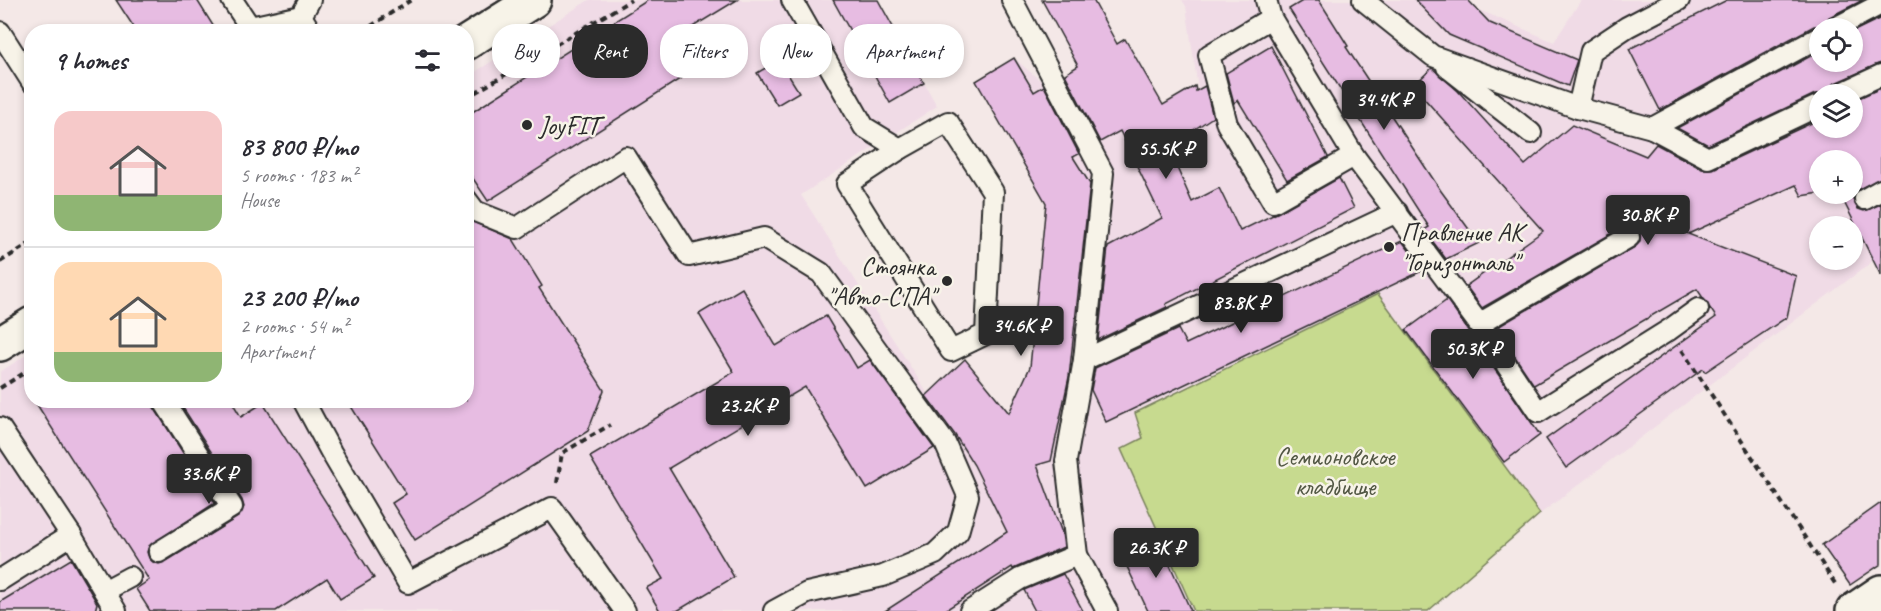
<!DOCTYPE html>
<meta charset="utf-8">
<style>
body{margin:0;font-family:Caveat,sans-serif;background:#f7f7f7;color:#2b2b33;height:100vh;display:flex;flex-direction:column;font-size:22px;white-space:nowrap}
*{box-sizing:border-box;margin:0}
p{font-size:20px;color:#7c7c81}
.icon{flex:none;width:33px;height:33px;fill:none;stroke:currentColor;stroke-width:2;stroke-linecap:round;stroke-linejoin:round}
.map{position:relative;flex:1;overflow:hidden}
.panel{position:absolute;left:24px;top:24px;width:450px;height:384px;display:flex;flex-direction:column;background:#fff;border-radius:24px;box-shadow:0 3px 9px #0003}
.panel>*{flex:none}
.top-card{position:absolute;left:492px;top:24px;width:570px;height:54px;display:flex;gap:12px}
.buttons{position:absolute;left:1809px;top:18px;display:grid;gap:12px}
.buttons a{display:grid;place-items:center;width:54px;height:54px;border-radius:50%;background:#fff;box-shadow:0 3px 9px #0003;font-size:30px}
.price{position:absolute;translate:-50% -51px;padding:0 14px;border-radius:6px;background:#2b2b2b;color:#fff;font-size:20px;line-height:39px;filter:drop-shadow(0 2px 3px #0008)}
.price::after{content:'';position:absolute;left:50%;top:36px;width:18px;height:14px;margin-left:-9px;background:inherit;clip-path:polygon(0 0,100% 0,50% 100%)}
.price.selected{background:#222;color:#fff}
ul{padding:0;list-style:none}
li{display:flex;align-items:center;gap:18px;height:150px;padding:0 30px}
li+li{border-top:2px solid #e1e1e2}
li span{display:grid;place-items:center;flex:none;width:168px;height:120px;border-radius:18px;color:#555}
li>.icon{margin-inline-start:auto}
span .icon{width:72px;height:72px;fill:#fffc;stroke-width:1}
li b{font-size:26px}
h2{display:flex;justify-content:space-between;align-items:center;height:72px;padding:0 30px;font-size:26px}
.tag{padding:0 21px;border-radius:24px;background:#fff;box-shadow:0 3px 9px #0003;font-size:21px;line-height:54px}
.tag.selected{background:#2b2b2b;color:#fff}
.map>svg:first-child{display:block}
.built{fill:#f0dbe6;fill-rule:evenodd}
.green{fill:#c7da8f;stroke:#79825d;stroke-width:1.5}
.building{fill:#e7bce2;stroke:#2b2b2b;stroke-width:1.5}
.lines{fill:none;stroke-linecap:round;stroke-linejoin:round}
.service-casing{stroke:#2b2b2b;stroke-width:24}
.minor-casing{stroke:#2b2b2b;stroke-width:38}
.path{stroke:#2b2b2b;stroke-width:4;stroke-dasharray:6 4.5;stroke-linecap:butt}
.service{stroke:#f7f3e8;stroke-width:20}
.minor{stroke:#f7f3e8;stroke-width:33}
.poi-dot{fill:#2b2b2b;stroke:#f7f3e8;stroke-width:2}
.labels{text-anchor:middle;stroke-width:5;stroke-linejoin:round;paint-order:stroke}
.poi-label{font-size:26px;fill:#2b2b2b;stroke:#f7f3e8;text-anchor:start}
.park-label{font-size:26px;fill:#525744;stroke:#f7f3e8}
</style>
<div class="map">
<svg width="1881" height="611" viewBox="0 0 1881 611">
<rect width="100%" height="100%" fill="#f4e8e7"/>
<filter id="ink" filterUnits="userSpaceOnUse"><feTurbulence type="fractalNoise" baseFrequency=".0167" numOctaves="2"/><feDisplacementMap in="SourceGraphic" scale="12" xChannelSelector="R" yChannelSelector="G"/><feConvolveMatrix kernelMatrix="1 2 1 2 8 2 1 2 1" color-interpolation-filters="sRGB"/></filter>
<g filter="url(#ink)">
<path class="built" d="M 589,0 L 878,0 L 937,106 L 801,195 L 933,402 L 929,393 L 965,359 L 1009,413 L 1030,367 L 1046,203 L 976,81 L 1014,58 L 1107,138 L 1150,114 L 1168,147 L 1203,123 L 1186,6 L 1182,0 L 1468,0 L 1477,9 L 1554,42 L 1581,0 L 1881,0 L 1881,257 L 1873,261 L 1540,514 L 1378,294 L 1143,438 L 1122,449 L 1194,611 L 0,611 L 0,372 L 31,352 L 32,400 L 466,400 L 467,77 ZM 1820,28 L 1852,28 L 1852,62 L 1820,62 ZM 1820,94 L 1852,94 L 1852,128 L 1820,128 ZM 1820,160 L 1852,160 L 1852,194 L 1820,194 ZM 1820,226 L 1852,226 L 1852,260 L 1820,260 Z"/>
<path class="green" d="M 1378,294 L 1540,514 L 1428,611 L 1194,611 L 1121,449 L 1143,438 L 1135,413 Z"/>
<g class="building">
<path d="M 116,0 L 197,0 L 217,32 L 137,32 Z"/>
<path d="M 648,0 L 737,0 L 663,45 L 683,77 L 488,201 L 466,168 L 466,116 Z"/>
<path d="M 833,0 L 878,0 L 924,83 L 890,103 Z"/>
<path d="M 1042,0 L 1093,0 L 1117,44 L 1125,39 L 1163,105 L 1195,86 L 1196,91 L 1205,86 L 1213,117 L 1168,147 L 1192,202 L 1219,188 L 1240,231 L 1279,212 L 1339,178 L 1354,208 L 1166,304 L 1167,307 L 1098,340 L 1108,247 L 1162,218 L 1120,131 L 1100,142 L 1065,74 L 1078,66 Z"/>
<path d="M 1304,0 L 1319,0 L 1348,46 L 1346,47 L 1441,191 L 1479,243 L 1446,259 L 1424,230 L 1429,227 L 1289,9 Z"/>
<path d="M 1415,0 L 1468,0 L 1490,23 L 1577,60 L 1568,86 L 1449,35 Z"/>
<path d="M 1727,0 L 1863,0 L 1829,17 L 1823,26 L 1814,26 L 1660,110 L 1629,49 Z"/>
<path d="M 1881,18 L 1881,63 L 1835,83 L 1830,88 L 1828,94 L 1815,94 L 1708,145 L 1677,128 L 1820,51 L 1820,62 L 1852,62 L 1852,32 Z"/>
<path d="M 1271,46 L 1328,157 L 1287,180 L 1238,100 L 1234,103 L 1226,73 Z"/>
<path d="M 1014,58 L 1034,92 L 1044,86 L 1079,154 L 1073,157 L 1090,184 L 1069,377 L 1051,461 L 1037,465 L 1062,533 L 1064,547 L 1013,569 L 1012,567 L 944,611 L 885,611 L 1007,532 L 974,465 L 955,435 L 926,396 L 965,359 L 1009,413 L 1030,367 L 1046,203 L 976,81 Z"/>
<path d="M 779,60 L 799,92 L 777,105 L 757,73 Z"/>
<path d="M 1432,68 L 1458,91 L 1525,165 L 1572,125 L 1646,156 L 1656,144 L 1702,169 L 1713,169 L 1820,119 L 1820,128 L 1852,128 L 1852,101 L 1881,88 L 1881,178 L 1859,189 L 1854,193 L 1853,199 L 1858,209 L 1864,211 L 1881,204 L 1881,276 L 1840,194 L 1852,194 L 1852,160 L 1820,160 L 1820,193 L 1802,196 L 1796,185 L 1688,234 L 1796,276 L 1787,317 L 1705,372 L 1703,369 L 1566,468 L 1546,439 L 1716,317 L 1697,289 L 1534,385 L 1496,328 L 1635,247 L 1640,242 L 1640,232 L 1634,226 L 1623,227 L 1482,308 L 1466,286 L 1543,231 L 1413,86 Z"/>
<path d="M 466,219 L 513,239 L 542,286 L 539,288 L 604,390 L 588,431 L 415,540 L 392,503 L 406,494 L 347,400 L 466,400 Z"/>
<path d="M 1402,241 L 1424,270 L 1106,422 L 1091,390 L 1095,368 L 1178,329 L 1186,344 Z"/>
<path d="M 742,288 L 776,346 L 826,316 L 857,368 L 870,360 L 934,448 L 867,489 L 805,387 L 669,468 L 734,577 L 677,611 L 660,611 L 646,588 L 663,579 L 590,457 L 734,372 L 699,314 Z"/>
<path d="M 1447,300 L 1540,435 L 1504,462 L 1406,330 Z"/>
<path d="M 34,400 L 151,400 L 153,406 L 215,503 L 149,546 L 147,552 L 149,558 L 153,562 L 159,564 L 165,562 L 238,517 L 244,507 L 242,500 L 178,400 L 231,400 L 241,417 L 263,403 L 374,578 L 340,599 L 327,578 L 276,611 L 150,611 L 136,589 L 149,580 Z"/>
<path d="M 1881,503 L 1881,564 L 1850,585 L 1822,545 Z"/>
<path d="M 1158,539 L 1191,611 L 1148,611 L 1122,556 Z"/>
<path d="M 71,559 L 97,603 L 95,611 L 0,611 L 0,602 Z"/>
<path d="M 1063,574 L 1083,611 L 1035,611 L 1024,590 Z"/>
</g>
<g class="lines">
<defs>
<g id="service">
<path d="M 232,0 L 250,27 L 301,16 L 310,0"/>
<path d="M 792,0 L 864,127 L 900,149"/>
<path d="M 1012,0 L 1103,173 L 1084,360"/>
<path d="M 1266,0 L 1271,18 L 1354,156 L 1479,324 L 1538,412 L 1669,330 L 1698,309"/>
<path d="M 1363,0 L 1433,56 L 1578,108 L 1652,128 L 1820,37"/>
<path d="M 301,16 L 311,32"/>
<path d="M 1271,18 L 1209,55 L 1227,124 L 1273,202 L 1354,156"/>
<path d="M 1835,28 L 1881,4"/>
<path d="M 0,32 L 32,82"/>
<path d="M 1447,67 L 1531,133"/>
<path d="M 1840,94 L 1881,75"/>
<path d="M 1578,108 L 1591,51 L 1627,27 L 1679,0"/>
<path d="M 948,122 L 993,192 L 986,334 L 951,351 L 847,184 L 900,149 Z"/>
<path d="M 1652,128 L 1708,158 L 1820,105"/>
<path d="M 466,199 L 475,211 L 517,228 L 626,157 L 689,256 L 764,238 L 821,273 L 945,443 L 968,496 L 958,532 L 935,554 L 883,576 L 807,593 L 774,611"/>
<path d="M 1865,199 L 1881,190"/>
<path d="M 1479,324 L 1629,237"/>
<path d="M 303,400 L 331,452 L 408,583 L 552,508 L 625,611"/>
<path d="M 0,428 L 71,535 L 0,580"/>
<path d="M 71,535 L 116,611"/>
<path d="M 159,552 L 232,507 L 163,400"/>
<path d="M 104,591 L 130,577"/>
<path d="M 970,611 L 1020,579 L 1077,555"/>
<path d="M 1107,611 L 1077,555 L 1066,461 L 1084,360 L 1397,212"/>
</g>
<g id="minor">
<path d="M 466,43 L 534,0"/>
<path d="M 0,344 L 32,324"/>
<path d="M 1853,611 L 1881,592"/>
</g>
</defs>
<use href="#service" class="service-casing"/>
<use href="#minor" class="minor-casing"/>
<g class="path">
<path d="M 362,32 L 411,0"/>
<path d="M 466,98 L 631,0"/>
<path d="M 0,262 L 32,242"/>
<path d="M 1682,350 L 1836,585"/>
<path d="M 0,388 L 32,368"/>
<path d="M 557,483 L 562,453 L 610,425"/>
</g>
<use href="#service" class="service"/>
<use href="#minor" class="minor"/>
</g>
</g>
<g class="poi-dot">
<circle cx="527" cy="125" r="6"/>
<circle cx="1389" cy="247" r="6"/>
<circle cx="947" cy="281" r="6"/>
</g>
<g class="labels">
<g class="poi-label">
<text x="539" y="134">JoyFIT</text>
<text x="1401" y="241">Правление АК<tspan x="1401" dy="30">"Горизонталь"</tspan></text>
<text x="935" y="275" text-anchor="end">Стоянка<tspan x="935" dy="30">"Авто-СПА"</tspan></text>
</g>
<g class="park-label">
<text x="1335" y="465">Семионовское<tspan x="1335" dy="30">кладбище</tspan></text>
</g>
</g>
</svg>
<div class="buttons">
<a><svg class="icon" aria-label="locate" viewBox="0 0 24 24"><circle cx="12" cy="12" r="6"/><path d="M12 2v4M12 18v4M2 12h4M18 12h4"/></svg></a>
<a><svg class="icon" aria-label="layers" viewBox="0 0 24 24"><path d="M12 4l9 5-9 5-9-5zM3 14l9 5 9-5"/></svg></a>
<a>+</a>
<a>−</a>
</div>
<b class="price" style="left:1384px;top:131px">34.4K ₽</b>
<b class="price" style="left:1166px;top:180px">55.5K ₽</b>
<b class="price" style="left:1648px;top:246px">30.8K ₽</b>
<b class="price selected" style="left:1241px;top:334px">83.8K ₽</b>
<b class="price" style="left:1021px;top:357px">34.6K ₽</b>
<b class="price" style="left:1473px;top:380px">50.3K ₽</b>
<b class="price" style="left:748px;top:437px">23.2K ₽</b>
<b class="price" style="left:209px;top:505px">33.6K ₽</b>
<b class="price" style="left:1156px;top:579px">26.3K ₽</b>
<div class="top-card">
<a class="tag">Buy</a>
<a class="tag selected">Rent</a>
<a class="tag">Filters</a>
<a class="tag">New</a>
<a class="tag">Apartment</a>
</div>
<section class="panel">
<h2>9 homes<svg class="icon" aria-label="filters" viewBox="0 0 24 24"><path d="M4 7h16M4 17h16"/><circle cx="9" cy="7" r="2"/><circle cx="15" cy="17" r="2"/></svg></h2>
<ul>
<li><span style="background:linear-gradient(#f6c9c9 70%,#8fb573 0)"><svg class="icon" aria-label="home" viewBox="0 0 24 24"><path d="M3 11l9-7 9 7M6 9v11h12V9"/></svg></span><div><b>83 800 ₽/mo</b><p>5 rooms · 183 m²</p><p>House</p></div></li>
<li><span style="background:linear-gradient(#ffd9b3 75%,#8fb573 0)"><svg class="icon" aria-label="home" viewBox="0 0 24 24"><path d="M3 11l9-7 9 7M6 9v11h12V9"/></svg></span><div><b>23 200 ₽/mo</b><p>2 rooms · 54 m²</p><p>Apartment</p></div></li>
</ul>
</section>
</div>
